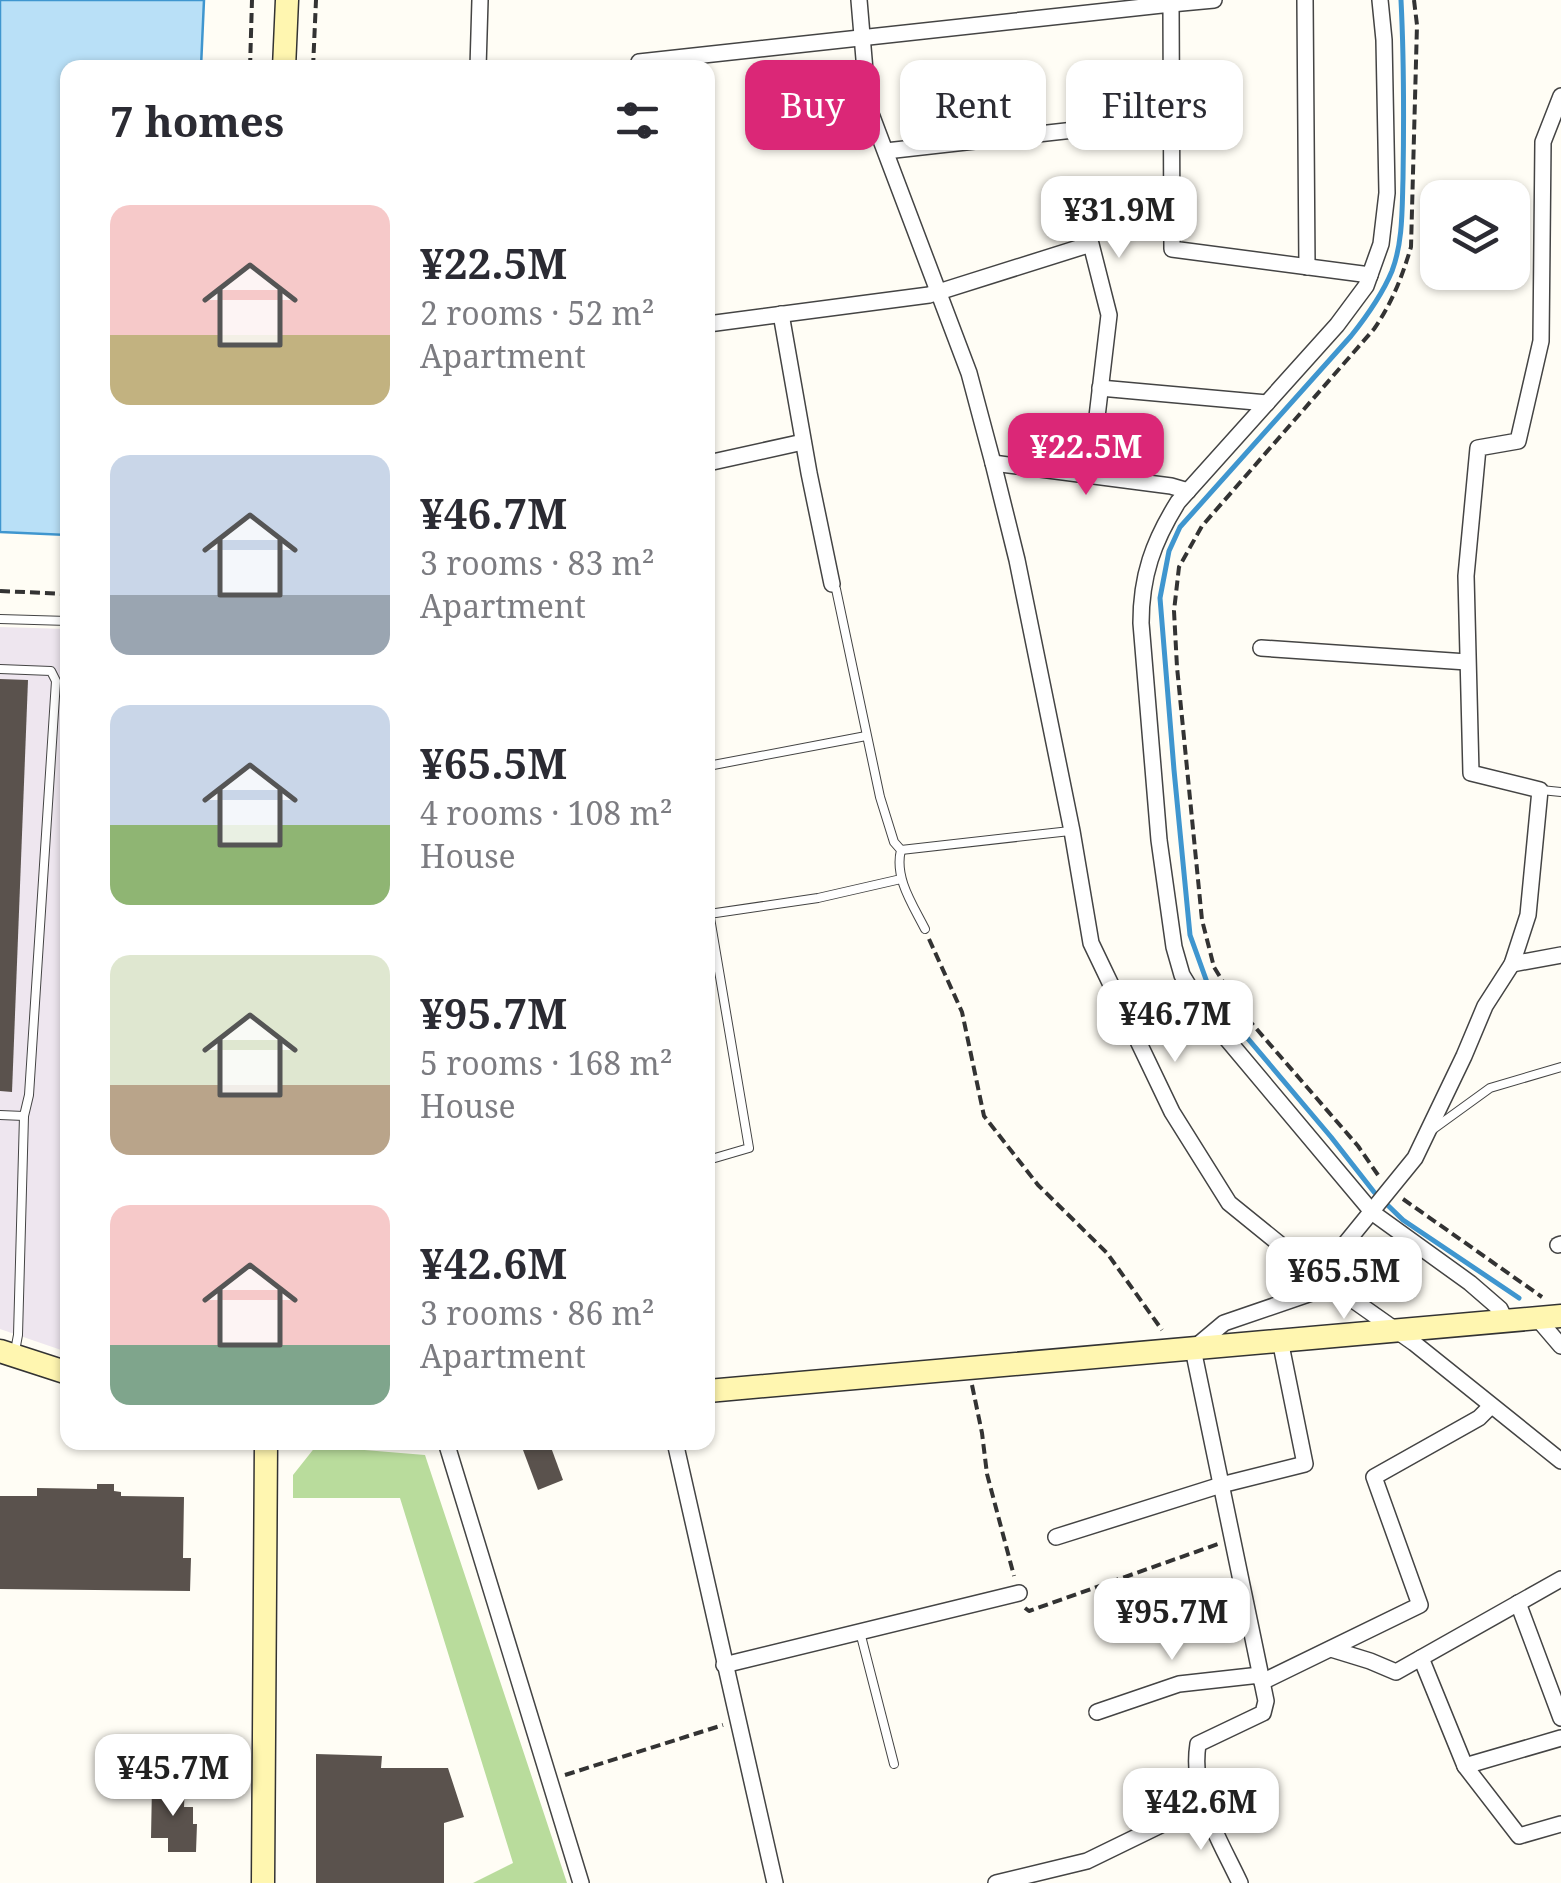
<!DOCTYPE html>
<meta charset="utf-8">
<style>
body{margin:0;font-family:"Noto Serif",serif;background:#f2f2f3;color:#2b2b33;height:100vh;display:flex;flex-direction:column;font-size:38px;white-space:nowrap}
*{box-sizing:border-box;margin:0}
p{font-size:32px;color:#7c7c81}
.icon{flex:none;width:55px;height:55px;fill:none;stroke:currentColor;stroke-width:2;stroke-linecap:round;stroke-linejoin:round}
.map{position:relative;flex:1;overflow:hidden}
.details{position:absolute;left:60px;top:60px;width:655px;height:1390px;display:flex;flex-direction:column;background:#fff;border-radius:20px;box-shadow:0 2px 8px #0004}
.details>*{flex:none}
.banner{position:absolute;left:745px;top:60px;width:665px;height:90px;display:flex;gap:20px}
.tools{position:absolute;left:1420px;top:180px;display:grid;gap:20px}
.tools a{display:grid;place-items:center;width:110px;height:110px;border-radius:20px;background:#fff;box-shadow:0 2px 8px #0004;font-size:50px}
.price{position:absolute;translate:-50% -85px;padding:0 22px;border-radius:20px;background:#fff;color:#222;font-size:32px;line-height:65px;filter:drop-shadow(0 2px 5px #0008)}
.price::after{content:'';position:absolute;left:50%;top:60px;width:30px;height:22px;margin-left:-15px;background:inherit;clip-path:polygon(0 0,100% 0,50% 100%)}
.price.selected{background:#db2777;color:#fff}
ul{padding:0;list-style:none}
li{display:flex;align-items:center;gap:30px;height:250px;padding:0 50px}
li span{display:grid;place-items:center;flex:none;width:280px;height:200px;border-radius:20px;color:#555}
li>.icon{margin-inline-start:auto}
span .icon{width:120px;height:120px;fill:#fffc;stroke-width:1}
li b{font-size:42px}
h2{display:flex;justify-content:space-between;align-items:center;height:120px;padding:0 50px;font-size:42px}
.tag{padding:0 35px;border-radius:20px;background:#fff;box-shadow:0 2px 8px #0004;font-size:35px;line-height:90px}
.tag.selected{background:#db2777;color:#fff}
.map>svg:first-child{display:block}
.industrial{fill:#eee6ef}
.forest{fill:#b9dc9c}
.water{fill:#b9e0f7;stroke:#3f96cf;stroke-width:2.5}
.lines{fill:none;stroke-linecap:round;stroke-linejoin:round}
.stream{stroke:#3f96cf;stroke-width:5}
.building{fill:#5a524d}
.lane-casing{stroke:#444;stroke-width:10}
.street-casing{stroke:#444;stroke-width:18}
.secondary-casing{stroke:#333;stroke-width:25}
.path{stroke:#333;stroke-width:4;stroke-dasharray:10 5;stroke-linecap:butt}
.lane{stroke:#fff;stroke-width:8}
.street{stroke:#fff;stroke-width:15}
.secondary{stroke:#fff6b0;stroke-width:22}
</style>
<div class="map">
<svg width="1561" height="1883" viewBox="0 0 1561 1883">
<rect width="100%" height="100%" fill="#fffdf5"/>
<path class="industrial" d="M 0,627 L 67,629 L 67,1352 L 0,1329 Z"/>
<path class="forest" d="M 316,1446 L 425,1455 L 567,1883 L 473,1883 L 513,1863 L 400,1498 L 293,1498 L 293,1475 Z"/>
<path class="water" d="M 0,0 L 204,0 L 201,67 L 68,68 L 67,535 L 0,532 Z"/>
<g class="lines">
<path class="stream" d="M 1401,0 C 1404,59 1404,119 1403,179 C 1402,209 1403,242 1392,271 C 1382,295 1367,316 1351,336 L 1180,527 L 1169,551 L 1160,598 L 1174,770 L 1190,935 L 1208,985 L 1222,1008 L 1331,1137 L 1374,1192 L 1403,1220 L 1519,1298"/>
</g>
<g class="building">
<path d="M 0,679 L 28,680 L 12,1092 L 0,1091 Z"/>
<path d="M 520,1442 L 549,1442 L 563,1480 L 538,1490 Z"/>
<path d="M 97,1484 L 114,1484 L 114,1491 L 121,1492 L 121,1496 L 184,1497 L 183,1558 L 191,1558 L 190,1591 L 0,1589 L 0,1496 L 37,1496 L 37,1488 L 97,1489 Z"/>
<path d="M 316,1754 L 382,1756 L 381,1768 L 448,1768 L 464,1817 L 444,1823 L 444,1883 L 316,1883 Z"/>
<path d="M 152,1785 L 185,1786 L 184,1807 L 193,1807 L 193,1824 L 197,1824 L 196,1852 L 168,1852 L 168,1838 L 151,1838 Z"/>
</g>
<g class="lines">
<defs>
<g id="lane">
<path d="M 793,142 L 791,117 L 868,106"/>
<path d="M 833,584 L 836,589 L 880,797 L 894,842 L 901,850 C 894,878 913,905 925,929"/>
<path d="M 0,619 L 68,621"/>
<path d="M 0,669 L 51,671 L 56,681 L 29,1095 L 24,1116 L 18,1335 L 15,1351"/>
<path d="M 708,766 L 866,736"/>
<path d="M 1541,790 L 1561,792"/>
<path d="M 901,850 L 1070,831"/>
<path d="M 708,906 L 749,1148 L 708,1160"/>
<path d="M 709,914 L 818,898 L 901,879"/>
<path d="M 0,1115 L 24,1116"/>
<path d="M 1432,1130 L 1490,1088 L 1561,1067"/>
<path d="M 860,1632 L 894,1764"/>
</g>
<g id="street">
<path d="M 859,0 L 868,106 L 969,373 L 993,463 L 1017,560 L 1072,831 L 1091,943 L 1172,1112 L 1229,1203 L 1319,1276 L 1414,1343 L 1561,1461"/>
<path d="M 1305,0 L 1307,267"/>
<path d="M 1380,0 L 1384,40 L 1387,193 L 1381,244 L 1366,286 L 1337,325 L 1178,502 C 1153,542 1141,576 1141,623 L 1159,840 L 1174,947 L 1182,975 L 1205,1013 L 1373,1213 L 1470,1283 L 1500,1309 L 1506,1321"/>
<path d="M 1171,4 L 1214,0"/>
<path d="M 478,68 L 480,0"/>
<path d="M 640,68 L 639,62 L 1171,4 L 1172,249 L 1370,275"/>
<path d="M 886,151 L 1172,119"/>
<path d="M 781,314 L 809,473 L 832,584"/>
<path d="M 708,324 L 929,295 L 1091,244 L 1109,315 L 1090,476"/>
<path d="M 1100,388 L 1267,403"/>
<path d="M 708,463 L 803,442"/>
<path d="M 993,463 L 1171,486 L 1188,491"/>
<path d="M 1261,648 L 1467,662"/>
<path d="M 1512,964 L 1561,955"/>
<path d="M 1558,1245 L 1561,1244"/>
<path d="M 1319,1276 L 1415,1158 L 1464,1056 L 1485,1006 L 1512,964 L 1528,915 L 1540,790 L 1471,773 L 1466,576 L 1478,448 L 1518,441 L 1541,341 L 1543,142 L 1561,96"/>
<path d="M 1537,1318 L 1561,1346"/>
<path d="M 446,1442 L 581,1883"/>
<path d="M 675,1442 L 775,1883"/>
<path d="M 1056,1537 L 1221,1485 L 1305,1464 L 1280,1340"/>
<path d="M 1518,1603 L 1561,1718"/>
<path d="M 1331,1649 L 1370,1661 L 1396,1672 L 1561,1579"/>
<path d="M 1421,1658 L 1465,1766 L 1519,1836 L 1561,1824"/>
<path d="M 724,1665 L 1019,1593"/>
<path d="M 1262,1682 L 1420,1605 L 1374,1477 L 1479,1418 L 1491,1406"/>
<path d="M 1097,1712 L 1179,1684 L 1260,1675"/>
<path d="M 1465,1766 L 1561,1738"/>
<path d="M 996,1883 L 1087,1861 L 1202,1805"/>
<path d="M 1240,1883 C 1219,1838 1190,1795 1198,1744 L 1263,1713 L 1266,1701 L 1193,1349 L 1224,1323 L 1332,1286"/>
</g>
<g id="secondary">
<path d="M 284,68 L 287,0"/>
<path d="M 0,1351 L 68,1373"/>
<path d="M 708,1391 L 1561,1316"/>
<path d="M 263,1883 L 266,1442"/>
</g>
</defs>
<use href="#lane" class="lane-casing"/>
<use href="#street" class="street-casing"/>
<use href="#secondary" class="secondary-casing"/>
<g class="path">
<path d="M 250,68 L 252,0"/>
<path d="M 313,68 L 316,0"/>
<path d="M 0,591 L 68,594"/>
<path d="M 929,939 L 962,1012 L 984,1116 L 1038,1185 L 1107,1253 L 1162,1330"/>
<path d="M 1378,1175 L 1358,1146 L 1241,1011 L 1214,967 L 1202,920 L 1177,667 L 1174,611 L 1179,567 L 1202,526 L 1374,329 C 1392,303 1402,277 1411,247 L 1417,25 L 1414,0"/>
<path d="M 1403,1199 L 1542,1297"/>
<path d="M 972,1385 L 982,1433 L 987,1474 L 1014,1576"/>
<path d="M 1025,1608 L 1029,1611 L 1218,1544"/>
<path d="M 565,1775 L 723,1725"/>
</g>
<use href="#lane" class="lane"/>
<use href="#street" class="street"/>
<use href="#secondary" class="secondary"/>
</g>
</svg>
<div class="tools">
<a><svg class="icon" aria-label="layers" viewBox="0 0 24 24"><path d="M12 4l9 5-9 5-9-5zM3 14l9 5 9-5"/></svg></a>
</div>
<b class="price" style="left:1119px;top:261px">¥31.9M</b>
<b class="price selected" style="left:1086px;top:498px">¥22.5M</b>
<b class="price" style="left:1175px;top:1065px">¥46.7M</b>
<b class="price" style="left:1344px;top:1322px">¥65.5M</b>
<b class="price" style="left:1172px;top:1663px">¥95.7M</b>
<b class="price" style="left:173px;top:1819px">¥45.7M</b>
<b class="price" style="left:1201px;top:1853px">¥42.6M</b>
<div class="banner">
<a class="tag selected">Buy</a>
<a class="tag">Rent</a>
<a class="tag">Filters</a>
</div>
<section class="details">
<h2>7 homes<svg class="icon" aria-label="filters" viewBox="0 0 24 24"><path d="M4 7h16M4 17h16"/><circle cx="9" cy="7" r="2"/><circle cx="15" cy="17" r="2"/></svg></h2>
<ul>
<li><span style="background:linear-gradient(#f6c9c9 65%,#c2b280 0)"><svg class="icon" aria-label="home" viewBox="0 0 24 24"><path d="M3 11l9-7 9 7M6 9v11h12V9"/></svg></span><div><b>¥22.5M</b><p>2 rooms · 52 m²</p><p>Apartment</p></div></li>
<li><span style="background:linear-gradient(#c9d6e8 70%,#9aa5b1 0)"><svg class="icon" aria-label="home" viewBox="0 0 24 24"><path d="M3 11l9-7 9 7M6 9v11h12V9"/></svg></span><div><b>¥46.7M</b><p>3 rooms · 83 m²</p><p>Apartment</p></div></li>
<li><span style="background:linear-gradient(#c9d6e8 60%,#8fb573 0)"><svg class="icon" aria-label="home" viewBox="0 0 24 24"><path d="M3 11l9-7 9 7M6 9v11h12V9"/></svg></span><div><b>¥65.5M</b><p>4 rooms · 108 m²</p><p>House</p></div></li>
<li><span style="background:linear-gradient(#dfe7d0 65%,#b9a48a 0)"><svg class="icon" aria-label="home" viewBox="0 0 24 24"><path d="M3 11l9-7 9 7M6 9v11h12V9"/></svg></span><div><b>¥95.7M</b><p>5 rooms · 168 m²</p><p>House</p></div></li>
<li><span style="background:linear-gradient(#f6c9c9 70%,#7fa58c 0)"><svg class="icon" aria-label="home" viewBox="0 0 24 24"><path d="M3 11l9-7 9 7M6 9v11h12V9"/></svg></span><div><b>¥42.6M</b><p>3 rooms · 86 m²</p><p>Apartment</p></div></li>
</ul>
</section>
</div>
